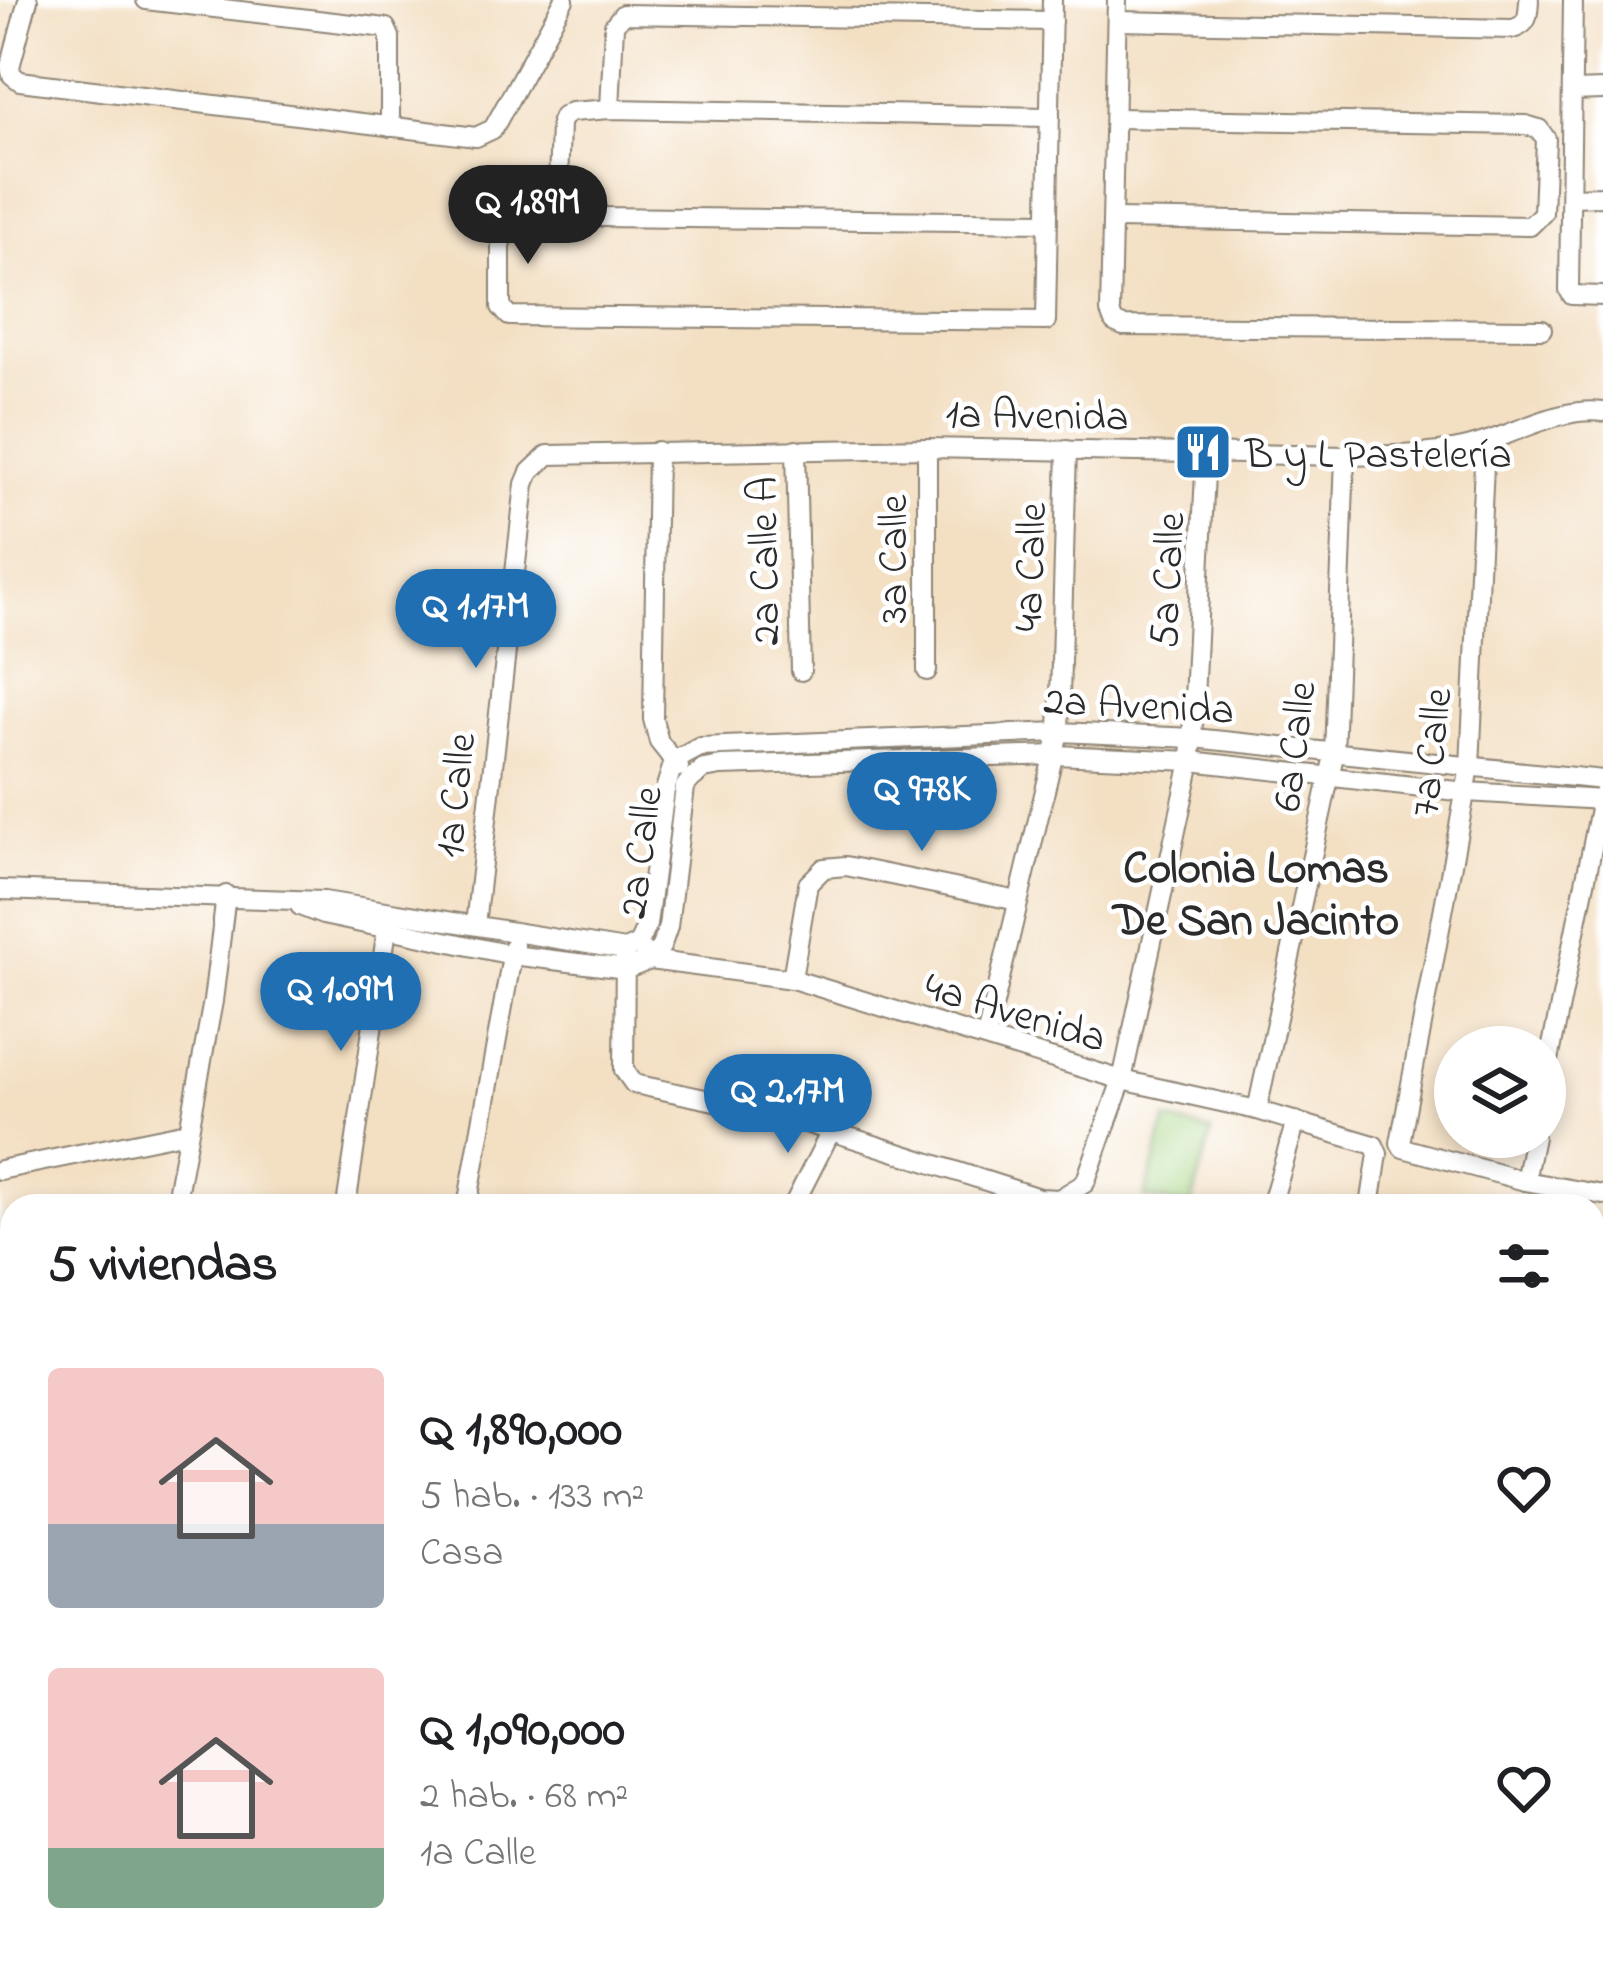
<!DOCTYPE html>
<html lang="es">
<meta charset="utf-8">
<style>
body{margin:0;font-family:"Indie Flower",sans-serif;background:#f6f6f6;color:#202124;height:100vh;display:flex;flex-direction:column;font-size:45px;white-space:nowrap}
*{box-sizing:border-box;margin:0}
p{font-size:39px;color:#757577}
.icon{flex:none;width:66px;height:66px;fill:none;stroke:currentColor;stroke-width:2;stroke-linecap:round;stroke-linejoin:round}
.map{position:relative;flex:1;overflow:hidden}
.side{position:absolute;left:0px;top:1194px;width:1605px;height:771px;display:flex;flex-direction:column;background:#fff;border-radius:36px 36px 0 0;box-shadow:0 6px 18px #0003}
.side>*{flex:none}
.fabs{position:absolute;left:1434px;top:1026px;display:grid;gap:24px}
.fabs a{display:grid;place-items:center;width:132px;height:132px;border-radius:50%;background:#fff;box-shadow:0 6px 18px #0003;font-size:60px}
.price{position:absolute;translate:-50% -102px;padding:0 27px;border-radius:42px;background:#1f6fb2;color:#fff;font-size:39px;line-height:78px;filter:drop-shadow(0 3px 6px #0008)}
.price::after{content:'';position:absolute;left:50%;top:72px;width:36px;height:27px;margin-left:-18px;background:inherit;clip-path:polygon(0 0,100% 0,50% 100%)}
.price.on{background:#222;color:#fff}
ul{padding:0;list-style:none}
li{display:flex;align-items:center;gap:36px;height:300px;padding:0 48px}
li span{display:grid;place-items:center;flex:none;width:336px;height:240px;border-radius:12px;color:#555}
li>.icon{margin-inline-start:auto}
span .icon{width:144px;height:144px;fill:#fffc;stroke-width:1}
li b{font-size:51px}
h2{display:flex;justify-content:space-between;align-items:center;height:144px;padding:0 48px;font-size:51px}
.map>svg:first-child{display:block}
.green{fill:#a5d481;stroke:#688056;stroke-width:3}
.forest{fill:#84b66f;stroke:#58704d;stroke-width:3}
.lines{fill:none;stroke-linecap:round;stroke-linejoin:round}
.minor-casing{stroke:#8f8576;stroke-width:22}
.minor{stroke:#fff;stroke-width:18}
.labels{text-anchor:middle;stroke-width:9;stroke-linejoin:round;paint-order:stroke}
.street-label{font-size:42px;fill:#2b2b2b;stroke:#fff}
.poi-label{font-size:42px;fill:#2b2b2b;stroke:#fff;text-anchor:start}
.neighbourhood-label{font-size:45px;font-weight:bold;fill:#2b2b2b;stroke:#fff}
</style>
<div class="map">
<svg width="1603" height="1963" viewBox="0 0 1603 1963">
<rect width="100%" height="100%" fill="#fff"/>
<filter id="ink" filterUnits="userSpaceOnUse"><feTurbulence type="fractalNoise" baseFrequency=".00833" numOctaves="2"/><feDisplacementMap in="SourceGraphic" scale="24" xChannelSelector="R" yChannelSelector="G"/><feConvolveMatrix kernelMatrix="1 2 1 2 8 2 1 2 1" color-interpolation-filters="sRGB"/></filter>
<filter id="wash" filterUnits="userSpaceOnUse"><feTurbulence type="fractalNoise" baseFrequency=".004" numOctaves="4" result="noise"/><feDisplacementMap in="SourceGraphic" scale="48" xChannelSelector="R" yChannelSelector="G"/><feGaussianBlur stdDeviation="2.7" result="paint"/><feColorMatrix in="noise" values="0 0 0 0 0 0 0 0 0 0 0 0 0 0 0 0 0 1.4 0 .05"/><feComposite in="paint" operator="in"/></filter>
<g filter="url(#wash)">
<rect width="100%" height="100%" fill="#f3dfc2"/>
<path class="green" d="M 1166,1120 L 1212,1132 L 1191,1206 L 1145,1198 Z"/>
<path class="forest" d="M 1593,1497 L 1603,1506 L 1603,1963 L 0,1963 L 0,1773 L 12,1756 L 12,1953 L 1593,1953 Z"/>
</g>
<g filter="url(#ink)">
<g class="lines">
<defs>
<g id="minor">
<path d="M 28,0 L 10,67 L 12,75 L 20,81 L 476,137 L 493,129 L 564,0"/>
<path d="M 146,0 L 386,28 L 390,37 L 390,127"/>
<path d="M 1117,0 L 1110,312 L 1114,322 L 1123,326 L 1542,329"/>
<path d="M 1573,0 L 1569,290 L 1572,295 L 1603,296"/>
<path d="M 1118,21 L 1513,29 C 1529,24 1528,15 1529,0"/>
<path d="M 1572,91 L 1603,90"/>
<path d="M 610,109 L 614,25 L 623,14 L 1052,21"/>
<path d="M 1571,197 L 1603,196"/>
<path d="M 557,218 L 560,124 L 563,117 L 571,112 L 610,109 L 1050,117"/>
<path d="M 1115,219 L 1530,226 L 1543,213 L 1546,139 L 1539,129 L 1526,125 L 1116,118"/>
<path d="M 1048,222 L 508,216 L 501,228 L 501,307 L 509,316 L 1046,321 L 1052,0"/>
<path d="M 1485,443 L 1470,767 L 1400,1143 L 1403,1148 L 1525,1181 L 1603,1195"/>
<path d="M 927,448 L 927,671"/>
<path d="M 796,449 L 801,671"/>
<path d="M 657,451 L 653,719 L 659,742 L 679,767"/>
<path d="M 691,779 L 704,769 L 721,766 L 1056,755 L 1191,761 L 1466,792 L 1603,800"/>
<path d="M 0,890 L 324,901 L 625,950 L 638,944 L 647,925 L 665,790 L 674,761 L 700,747 L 1059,732 L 1194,738 L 1603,780"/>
<path d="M 300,906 L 323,915 L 512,955 L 627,969 L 650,960 L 661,947 L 668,927 L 685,787 L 691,779"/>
<path d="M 475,925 L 525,484 L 530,472 L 548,455 L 927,448 L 1345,456 C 1382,455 1421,456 1458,449 C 1506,441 1554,406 1603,412"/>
<path d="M 638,944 L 650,960 L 792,979 L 1122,1080 L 1257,1110 L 1374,1145 L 1378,1154 L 1370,1206"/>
<path d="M 625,950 L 624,1070 L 634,1084 L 781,1115 L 1039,1198 L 1059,1199 L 1085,1183 L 1122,1080 L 1191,761 L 1206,452"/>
<path d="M 792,979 L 808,884 L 824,868 L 846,866 L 1018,901"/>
<path d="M 986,1037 L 1059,732 L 1067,450"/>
<path d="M 1545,1080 L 1603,794"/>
<path d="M 1257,1110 L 1334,755 L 1345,456"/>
<path d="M 0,1170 L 187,1132"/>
<path d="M 1525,1181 L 1534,1137"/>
<path d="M 175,1206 L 213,1001 L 226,895"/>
<path d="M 346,1206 L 388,922"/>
<path d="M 467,1206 L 514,945"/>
<path d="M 793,1206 L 831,1131"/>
<path d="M 1271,1206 L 1296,1121"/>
<path d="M 0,1268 L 12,1266"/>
<path d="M 0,1358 L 12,1352"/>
<path d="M 1593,1377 L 1603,1383"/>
<path d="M 1593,1553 L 1603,1561"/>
<path d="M 1593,1698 L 1603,1707"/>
</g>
</defs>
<use href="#minor" class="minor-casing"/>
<use href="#minor" class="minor"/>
</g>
</g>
<defs>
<symbol id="restaurant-square" viewBox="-11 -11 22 22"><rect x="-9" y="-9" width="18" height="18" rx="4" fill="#1f6fb2" stroke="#fff"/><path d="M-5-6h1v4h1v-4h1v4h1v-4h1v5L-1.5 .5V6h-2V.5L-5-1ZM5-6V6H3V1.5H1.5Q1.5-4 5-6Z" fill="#fff"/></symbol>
</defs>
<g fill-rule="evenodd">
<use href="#restaurant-square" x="1170" y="419" width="66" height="66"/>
</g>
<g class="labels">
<g class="street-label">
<text transform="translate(1037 413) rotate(1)" y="15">1a Avenida</text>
<text transform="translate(891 559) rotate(-90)" y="15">3a Calle</text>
<text transform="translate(762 561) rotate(-91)" y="15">2a Calle A</text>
<text transform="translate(1028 567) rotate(-88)" y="15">4a Calle</text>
<text transform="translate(1165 580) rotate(-87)" y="15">5a Calle</text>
<text transform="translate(1139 703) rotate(3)" y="15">2a Avenida</text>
<text transform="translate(1292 746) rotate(-83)" y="15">6a Calle</text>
<text transform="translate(1429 752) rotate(-84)" y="15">7a Calle</text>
<text transform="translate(453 795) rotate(-84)" y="15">1a Calle</text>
<text transform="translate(638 852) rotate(-83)" y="15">2a Calle</text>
<text transform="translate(1016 1010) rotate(17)" y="15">4a Avenida</text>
</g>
<g class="poi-label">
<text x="1245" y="467">B y L Pastelería</text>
</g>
<g class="neighbourhood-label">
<text x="1256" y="882">Colonia Lomas<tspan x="1256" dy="52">De San Jacinto</tspan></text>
</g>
</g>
</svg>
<div class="fabs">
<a><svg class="icon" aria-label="layers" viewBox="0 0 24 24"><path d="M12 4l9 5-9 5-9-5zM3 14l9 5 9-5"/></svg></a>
</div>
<b class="price on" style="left:528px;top:267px">Q 1.89M</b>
<b class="price" style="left:476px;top:671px">Q 1.17M</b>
<b class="price" style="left:922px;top:854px">Q 978K</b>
<b class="price" style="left:341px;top:1054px">Q 1.09M</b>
<b class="price" style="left:788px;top:1156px">Q 2.17M</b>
<section class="side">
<h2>5 viviendas<svg class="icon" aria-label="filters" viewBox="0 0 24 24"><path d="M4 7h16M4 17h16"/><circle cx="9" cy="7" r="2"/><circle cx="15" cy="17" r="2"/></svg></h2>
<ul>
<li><span style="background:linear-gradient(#f6c9c9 65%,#9aa5b1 0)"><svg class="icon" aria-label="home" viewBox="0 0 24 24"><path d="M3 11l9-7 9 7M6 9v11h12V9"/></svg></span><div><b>Q 1,890,000</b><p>5 hab. · 133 m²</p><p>Casa</p></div><svg class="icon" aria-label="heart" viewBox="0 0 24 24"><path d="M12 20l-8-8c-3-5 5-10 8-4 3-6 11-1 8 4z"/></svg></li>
<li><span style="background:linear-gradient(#f6c9c9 75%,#7fa58c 0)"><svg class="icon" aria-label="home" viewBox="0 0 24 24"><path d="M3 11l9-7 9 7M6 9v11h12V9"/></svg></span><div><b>Q 1,090,000</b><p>2 hab. · 68 m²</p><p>1a Calle</p></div><svg class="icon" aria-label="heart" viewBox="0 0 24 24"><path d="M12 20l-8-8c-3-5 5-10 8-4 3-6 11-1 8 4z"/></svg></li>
</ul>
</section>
</div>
